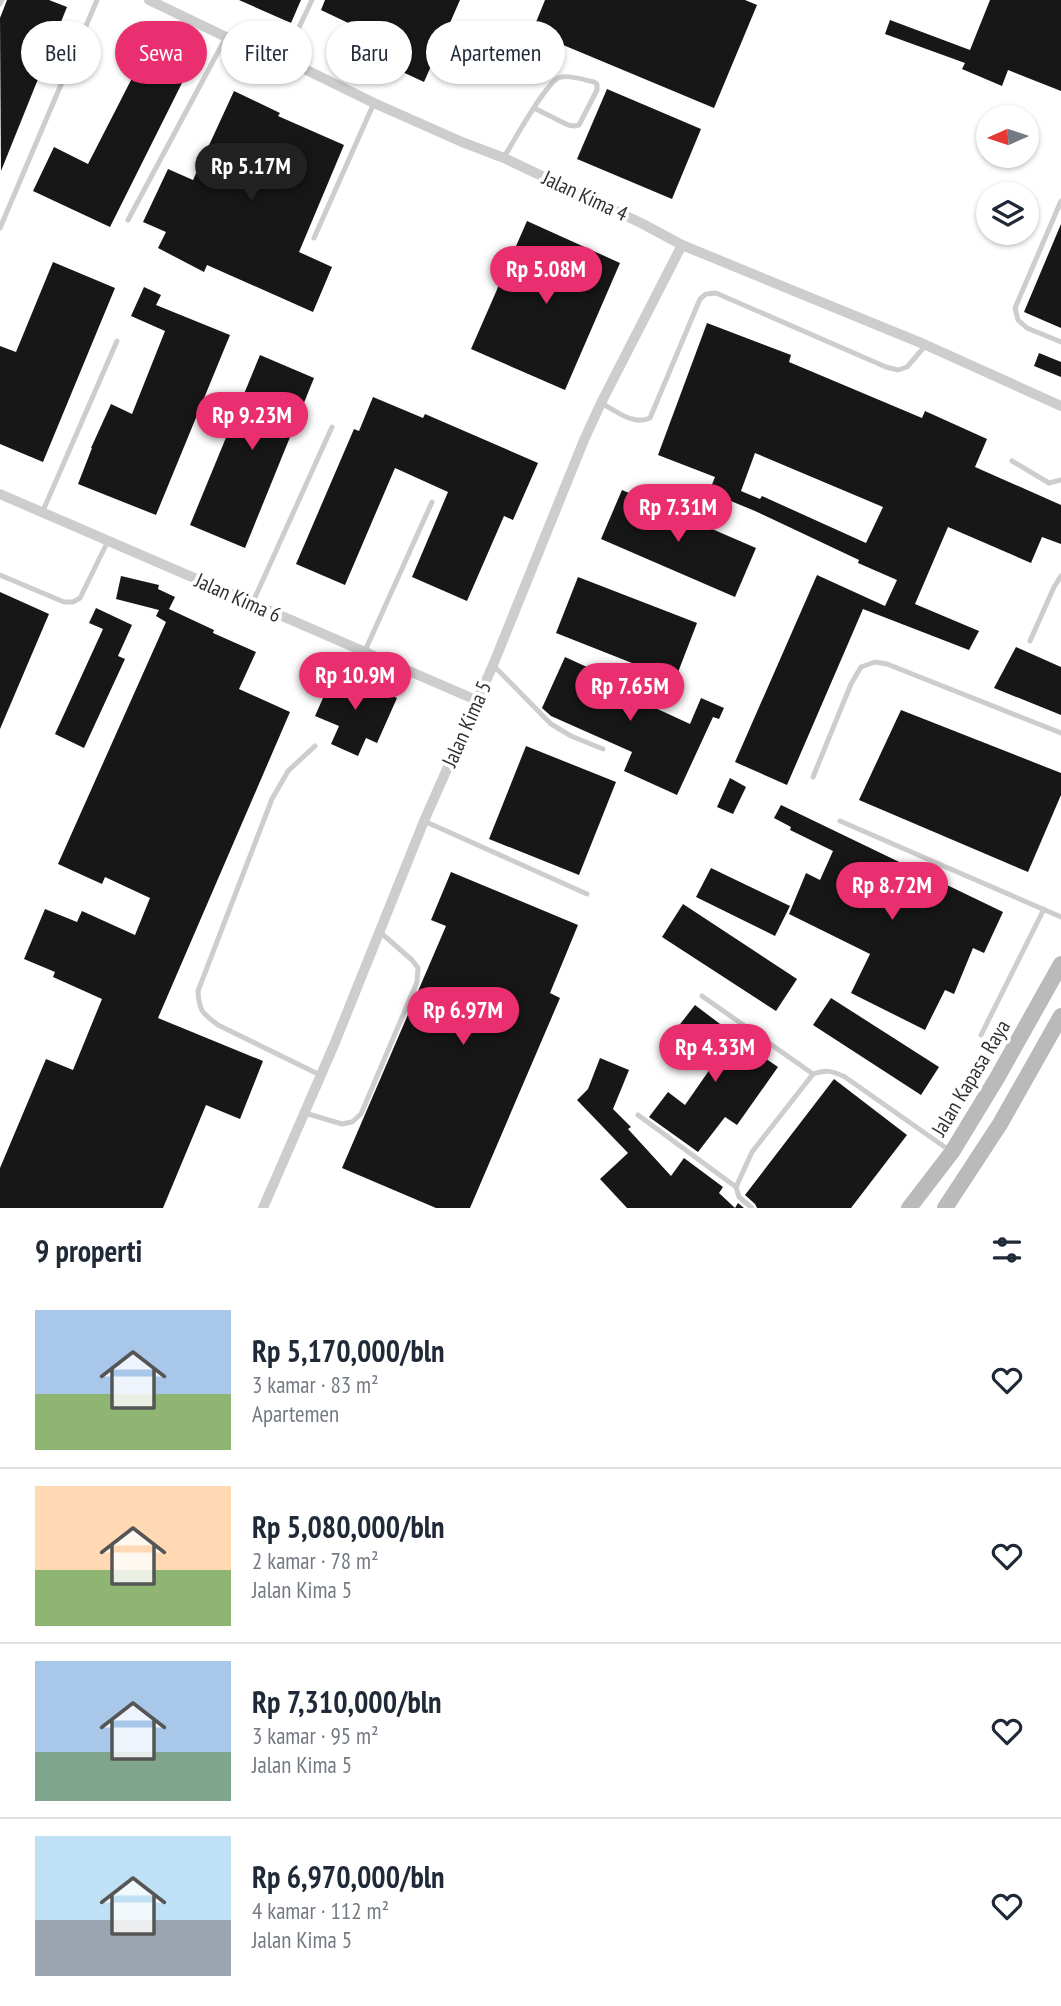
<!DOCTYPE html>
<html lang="id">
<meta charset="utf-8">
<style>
body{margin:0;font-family:"PT Sans Narrow",sans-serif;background:#f2f2f3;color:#1f2937;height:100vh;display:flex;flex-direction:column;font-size:26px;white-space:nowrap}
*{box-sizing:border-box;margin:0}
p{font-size:23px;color:#747a83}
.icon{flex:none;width:38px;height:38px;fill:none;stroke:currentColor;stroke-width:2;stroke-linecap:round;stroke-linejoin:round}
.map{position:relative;height:1208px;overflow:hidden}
.details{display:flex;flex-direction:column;background:#fff;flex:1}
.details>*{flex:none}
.banner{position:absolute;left:21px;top:21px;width:700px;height:63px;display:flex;gap:14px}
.needle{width:46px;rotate:267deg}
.buttons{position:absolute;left:976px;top:105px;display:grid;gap:14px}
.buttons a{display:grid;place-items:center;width:63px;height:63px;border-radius:50%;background:#fff;box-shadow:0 2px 5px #0004;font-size:35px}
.price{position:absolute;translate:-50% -60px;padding:0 16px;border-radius:24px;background:#ea2f70;color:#fff;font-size:23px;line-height:46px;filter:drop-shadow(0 2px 4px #0008)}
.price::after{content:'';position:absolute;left:50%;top:42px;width:21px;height:16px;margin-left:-10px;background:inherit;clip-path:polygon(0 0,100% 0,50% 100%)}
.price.active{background:#222;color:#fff}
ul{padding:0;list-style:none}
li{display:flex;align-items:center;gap:21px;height:175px;padding:0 35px}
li+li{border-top:2px solid #e0e1e3}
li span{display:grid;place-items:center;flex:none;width:196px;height:140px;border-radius:0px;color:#555}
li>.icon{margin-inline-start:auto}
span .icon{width:84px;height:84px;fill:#fffc;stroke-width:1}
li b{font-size:30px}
h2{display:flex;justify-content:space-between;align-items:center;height:84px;padding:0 35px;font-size:30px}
.pill{padding:0 24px;border-radius:32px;background:#fff;box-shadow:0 2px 5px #0004;font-size:24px;line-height:63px}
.pill.active{background:#ea2f70;color:#fff}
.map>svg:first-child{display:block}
.building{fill:#171717;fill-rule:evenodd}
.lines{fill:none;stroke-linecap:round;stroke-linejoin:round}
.service{stroke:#cdcdcd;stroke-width:5}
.minor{stroke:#cdcdcd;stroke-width:10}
.secondary{stroke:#bababa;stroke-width:16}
.labels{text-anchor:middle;stroke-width:7;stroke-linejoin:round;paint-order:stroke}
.street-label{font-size:21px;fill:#303030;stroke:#fff}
</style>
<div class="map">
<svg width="1061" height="1208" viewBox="0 0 1061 1208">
<rect width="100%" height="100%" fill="#fff"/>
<g class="building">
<path d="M 7,0 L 49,0 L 67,7 L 1,171 L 0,18 Z"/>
<path d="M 239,0 L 301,0 L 291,23 Z"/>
<path d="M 325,0 L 460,0 L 424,82 L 379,61 L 388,42 L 321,10 Z"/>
<path d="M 545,0 L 745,0 L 757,5 L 714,108 L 532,32 Z"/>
<path d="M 990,0 L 1061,0 L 1061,91 L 1008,70 L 1002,86 L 962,69 L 965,63 L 885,34 L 890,20 L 970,50 Z"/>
<path d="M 150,43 L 191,65 L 110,227 L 33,191 L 54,147 L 88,164 Z"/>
<path d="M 607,89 L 701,129 L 672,199 L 577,159 Z"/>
<path d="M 234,91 L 280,113 L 278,116 L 344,145 L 299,252 L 332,267 L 313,312 L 207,265 L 204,272 L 158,248 L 166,232 L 143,222 L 168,169 L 193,180 Z"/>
<path d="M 527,221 L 620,263 L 565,390 L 471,349 Z"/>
<path d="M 1061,224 L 1061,328 L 1024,312 Z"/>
<path d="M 53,262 L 115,288 L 43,462 L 0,444 L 0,346 L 16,352 Z"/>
<path d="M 144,287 L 161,295 L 156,305 L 230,335 L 156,515 L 78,484 L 92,448 L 91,448 L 111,404 L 132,414 L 165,331 L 131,316 Z"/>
<path d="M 707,323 L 791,355 L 789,362 L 922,418 L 925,411 L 987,439 L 975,467 L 1061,505 L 1061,544 L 1042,537 L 1031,563 L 948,527 L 915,604 L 979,631 L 969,650 L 863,609 L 787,785 L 735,762 L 817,575 L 885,606 L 897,580 L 858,563 L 859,560 L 755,511 L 709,492 L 715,477 L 658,455 ZM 755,453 L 883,507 L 866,543 L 762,496 L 760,499 L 741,491 Z"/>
<path d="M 1039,353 L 1061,362 L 1061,377 L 1034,366 Z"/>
<path d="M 260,355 L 314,378 L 245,548 L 190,525 Z"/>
<path d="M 373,397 L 423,418 L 425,414 L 538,463 L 513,520 L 504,516 L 467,601 L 412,577 L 448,492 L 395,468 L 345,585 L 296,564 L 354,429 L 359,431 Z"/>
<path d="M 622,490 L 756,548 L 735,597 L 601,539 Z"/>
<path d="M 121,576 L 159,585 L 158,589 L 175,597 L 169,609 L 214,630 L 213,633 L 256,652 L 239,689 L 290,712 L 158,1018 L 263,1061 L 240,1119 L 206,1105 L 163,1208 L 0,1208 L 0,1168 L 46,1059 L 73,1070 L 102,999 L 53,977 L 55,972 L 24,959 L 45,909 L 77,922 L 82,911 L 135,935 L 150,898 L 105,877 L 102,884 L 58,864 L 166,622 L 156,616 L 159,610 L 116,599 Z"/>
<path d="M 578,577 L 697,623 L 675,680 L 556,633 Z"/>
<path d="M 0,592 L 49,614 L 0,729 Z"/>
<path d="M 96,608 L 132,625 L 118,656 L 125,659 L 84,748 L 55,734 L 103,629 L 89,623 Z"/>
<path d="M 1016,647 L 1061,667 L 1061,715 L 994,688 Z"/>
<path d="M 565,657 L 642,692 L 638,700 L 690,724 L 701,698 L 724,708 L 719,719 L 713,717 L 677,795 L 624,771 L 632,752 L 551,716 L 542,708 Z"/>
<path d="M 335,671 L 397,698 L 377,743 L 366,738 L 358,756 L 331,744 L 339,726 L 315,716 Z"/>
<path d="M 901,710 L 1061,773 L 1061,795 L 1028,872 L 859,800 Z"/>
<path d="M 526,746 L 616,782 L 579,875 L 489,839 Z"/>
<path d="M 730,778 L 746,787 L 733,814 L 717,807 Z"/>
<path d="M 781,805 L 1003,912 L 984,953 L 973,948 L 954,994 L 945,990 L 925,1030 L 851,993 L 870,954 L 789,914 L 806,873 L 820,880 L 833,851 L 790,830 L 791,827 L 774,818 Z"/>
<path d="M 711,868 L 790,906 L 775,936 L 696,897 Z"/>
<path d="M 451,872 L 578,925 L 550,993 L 560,998 L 470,1208 L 436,1208 L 342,1168 L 446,926 L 431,920 Z"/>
<path d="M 683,904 L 797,979 L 776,1011 L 662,937 Z"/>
<path d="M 831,998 L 939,1067 L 921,1095 L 813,1025 Z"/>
<path d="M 695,1005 L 724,1027 L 723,1029 L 778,1067 L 737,1125 L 725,1117 L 698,1152 L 649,1117 L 668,1092 L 685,1105 L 717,1059 L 677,1028 Z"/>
<path d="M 600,1058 L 629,1070 L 613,1109 L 631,1127 L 628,1129 L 671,1176 L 684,1158 L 723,1187 L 719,1193 L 735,1208 L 738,1203 L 744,1208 L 627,1208 L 600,1179 L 628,1153 L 577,1100 L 588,1089 Z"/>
<path d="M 834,1079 L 907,1135 L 851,1208 L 757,1208 L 755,1204 L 745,1195 Z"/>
</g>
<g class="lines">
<g class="service">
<path d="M 0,4 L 2,0"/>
<path d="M 284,59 L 312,0"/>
<path d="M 504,157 C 513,143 547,79 561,77 C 571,75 585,80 594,82 L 597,84 L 597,90 L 579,125 L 574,126 L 568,125 L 534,108"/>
<path d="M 1061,201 L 1015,308 L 1018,320 L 1027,328 L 1061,342"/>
<path d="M 128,220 L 226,37"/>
<path d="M 0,228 L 97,0"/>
<path d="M 314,238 L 374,103"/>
<path d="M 601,403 C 615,410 633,426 650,418 L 700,299 L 706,294 L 716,293 L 886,367 L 898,370 L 907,367 L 926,345"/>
<path d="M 1012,461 L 1049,483 L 1061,480"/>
<path d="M 42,513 L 117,341"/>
<path d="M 0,575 L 64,602 L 73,602 L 80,598 L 108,541"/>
<path d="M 252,604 L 332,427"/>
<path d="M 1030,641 L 1054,587 L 1061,576"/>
<path d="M 364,653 L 432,502"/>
<path d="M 493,665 L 551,724 L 571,736 L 603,749"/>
<path d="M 315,746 L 288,771 L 272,799 L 198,991 C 199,1011 202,1013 218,1025 L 320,1075"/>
<path d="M 813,777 L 851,684 L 861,667 L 875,662 L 887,664 L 1061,733"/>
<path d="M 424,821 L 587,894"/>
<path d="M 840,821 L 1061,917"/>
<path d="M 702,996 L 813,1074"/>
<path d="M 981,1035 L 1044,909"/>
<path d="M 305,1113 L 342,1124 L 352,1122 L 361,1114 L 417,982 L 418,968 L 412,960 L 380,932"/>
<path d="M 638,1115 L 736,1187"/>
<path d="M 752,1208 L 739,1197 L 736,1187 L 752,1152 L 813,1074 C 826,1069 832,1071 845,1077 L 949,1150"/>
</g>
<g class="minor">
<path d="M 149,0 L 226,37 L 284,59 L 374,103 L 462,142 L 504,158 L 643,224 L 682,245 L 926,345 L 1061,406"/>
<path d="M 0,494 L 476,700"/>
<path d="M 263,1208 L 334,1045 L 424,821 L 493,665 L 584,440 L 601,403 L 682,245"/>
</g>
<g class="secondary">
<path d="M 909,1208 L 952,1152 L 997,1078 L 1061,964"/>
<path d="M 945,1208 L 1000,1124 L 1061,1016"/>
</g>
</g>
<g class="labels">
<g class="street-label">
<text transform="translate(585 196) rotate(25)" y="7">Jalan Kima 4</text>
<text transform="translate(238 598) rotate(24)" y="7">Jalan Kima 6</text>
<text transform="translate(467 724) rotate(-66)" y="7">Jalan Kima 5</text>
<text transform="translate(971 1078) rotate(-59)" y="7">Jalan Kapasa Raya</text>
</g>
</g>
</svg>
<div class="buttons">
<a><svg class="needle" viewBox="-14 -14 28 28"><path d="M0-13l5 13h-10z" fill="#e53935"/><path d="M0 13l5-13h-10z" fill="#747a83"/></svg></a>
<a><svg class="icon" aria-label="layers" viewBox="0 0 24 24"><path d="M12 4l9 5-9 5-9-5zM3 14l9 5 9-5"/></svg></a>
</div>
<b class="price active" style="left:251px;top:203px">Rp 5.17M</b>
<b class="price" style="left:546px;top:306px">Rp 5.08M</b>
<b class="price" style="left:252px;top:452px">Rp 9.23M</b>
<b class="price" style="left:678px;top:544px">Rp 7.31M</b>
<b class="price" style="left:355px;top:712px">Rp 10.9M</b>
<b class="price" style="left:630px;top:723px">Rp 7.65M</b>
<b class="price" style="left:892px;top:922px">Rp 8.72M</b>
<b class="price" style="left:463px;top:1047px">Rp 6.97M</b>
<b class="price" style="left:715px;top:1084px">Rp 4.33M</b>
<div class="banner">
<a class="pill">Beli</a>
<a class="pill active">Sewa</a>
<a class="pill">Filter</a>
<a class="pill">Baru</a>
<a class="pill">Apartemen</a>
</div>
</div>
<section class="details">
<h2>9 properti<svg class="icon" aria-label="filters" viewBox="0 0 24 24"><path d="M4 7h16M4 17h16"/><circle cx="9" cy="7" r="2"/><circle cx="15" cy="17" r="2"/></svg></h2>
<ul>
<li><span style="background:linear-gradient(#a9c7e8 60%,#8fb573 0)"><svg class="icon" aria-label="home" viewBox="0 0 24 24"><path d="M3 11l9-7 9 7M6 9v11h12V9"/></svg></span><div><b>Rp 5,170,000/bln</b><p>3 kamar · 83 m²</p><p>Apartemen</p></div><svg class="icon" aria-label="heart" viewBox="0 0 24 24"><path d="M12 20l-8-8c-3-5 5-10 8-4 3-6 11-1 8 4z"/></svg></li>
<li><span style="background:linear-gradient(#ffd9b3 60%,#8fb573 0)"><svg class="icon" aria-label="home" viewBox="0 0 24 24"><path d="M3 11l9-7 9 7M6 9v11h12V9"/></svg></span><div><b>Rp 5,080,000/bln</b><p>2 kamar · 78 m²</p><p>Jalan Kima 5</p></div><svg class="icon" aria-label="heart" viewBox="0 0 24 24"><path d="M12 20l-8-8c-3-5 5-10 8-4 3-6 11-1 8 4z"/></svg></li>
<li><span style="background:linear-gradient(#a9c7e8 65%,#7fa58c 0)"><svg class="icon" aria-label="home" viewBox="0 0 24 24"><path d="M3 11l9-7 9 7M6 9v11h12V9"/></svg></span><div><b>Rp 7,310,000/bln</b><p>3 kamar · 95 m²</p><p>Jalan Kima 5</p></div><svg class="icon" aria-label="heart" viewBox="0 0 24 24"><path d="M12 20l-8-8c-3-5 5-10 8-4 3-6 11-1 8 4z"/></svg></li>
<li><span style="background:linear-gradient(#bfe0f5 60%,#9aa5b1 0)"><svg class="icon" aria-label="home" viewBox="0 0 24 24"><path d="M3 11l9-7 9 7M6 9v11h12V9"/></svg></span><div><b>Rp 6,970,000/bln</b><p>4 kamar · 112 m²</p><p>Jalan Kima 5</p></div><svg class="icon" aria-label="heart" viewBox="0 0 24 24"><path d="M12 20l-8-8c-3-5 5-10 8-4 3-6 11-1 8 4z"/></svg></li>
</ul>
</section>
